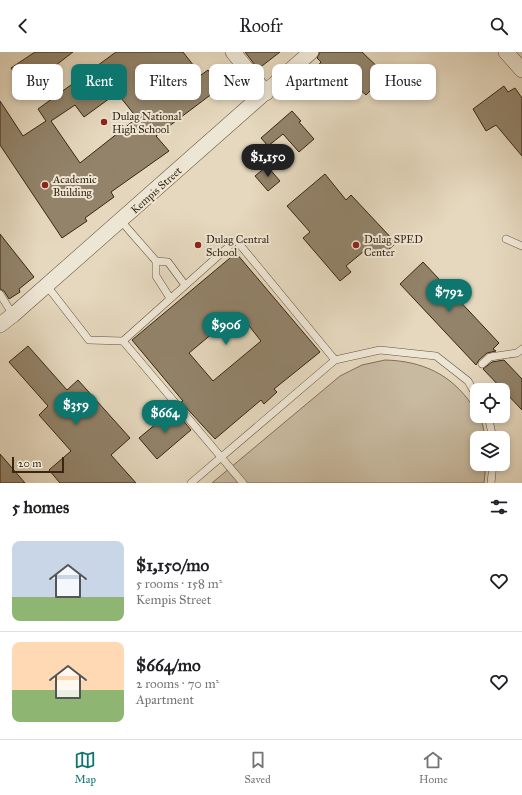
<!DOCTYPE html>
<meta charset="utf-8">
<style>
body{margin:0;font-family:"IM FELL Great Primer",serif;background:#f6f6f6;color:#202124;height:100vh;display:flex;flex-direction:column;font-size:15px;white-space:nowrap}
*{box-sizing:border-box;margin:0}
p{font-size:13px;color:#757577}
.icon{flex:none;width:22px;height:22px;fill:none;stroke:currentColor;stroke-width:2;stroke-linecap:round;stroke-linejoin:round}
.map{position:relative;height:431px;overflow:hidden}
.sheet{display:flex;flex-direction:column;background:#fff;flex:1}
.sheet>*{flex:none}
.banner{position:absolute;left:12px;top:12px;width:498px;height:36px;display:flex;gap:8px}
.controls{position:absolute;left:470px;top:331px;display:grid;gap:8px}
.controls a{display:grid;place-items:center;width:40px;height:40px;border-radius:8px;background:#fff;box-shadow:0 2px 6px #0003;font-size:20px}
.scale{position:absolute;left:12px;bottom:10px;width:52px;box-sizing:border-box;padding-left:4px;border:2px solid #382610;border-top:0;font-size:11px;line-height:14px;white-space:nowrap;color:#382610;-webkit-text-stroke:3px #eee6d5;paint-order:stroke}
.price{position:absolute;translate:-50% -34px;padding:0 9px;border-radius:14px;background:#0f766e;color:#fff;font-size:13px;line-height:26px;filter:drop-shadow(0 1px 2px #0008)}
.price::after{content:'';position:absolute;left:50%;top:24px;width:12px;height:9px;margin-left:-6px;background:inherit;clip-path:polygon(0 0,100% 0,50% 100%)}
.price.current{background:#222;color:#fff}
ul{padding:0;list-style:none}
li{display:flex;align-items:center;gap:12px;height:100px;padding:0 12px}
li+li{border-top:1px solid #e0e0e0}
li span{display:grid;place-items:center;flex:none;width:112px;height:80px;border-radius:8px;color:#555}
li>.icon{margin-inline-start:auto}
span .icon{width:48px;height:48px;fill:#fffc;stroke-width:1}
li b{font-size:17px}
h2{display:flex;justify-content:space-between;align-items:center;height:48px;padding:0 12px;font-size:17px}
.pill{padding:0 14px;border-radius:8px;background:#fff;box-shadow:0 2px 6px #0003;font-size:14px;line-height:36px}
.pill.current{background:#0f766e;color:#fff}
header{display:flex;justify-content:space-between;align-items:center;height:52px;padding:0 12px;background:#fff;font-size:18px;font-weight:600}
.tab-bar{display:flex;justify-content:space-around;align-items:center;height:56px;border-top:1px solid #e0e0e0;background:#fff;font-size:11px;color:#757577}
.tab-bar a{display:grid;justify-items:center;gap:2px}
.tab-bar .current{color:#0f766e}
.map>svg:first-child{display:block}
.green{fill:#c8baa0;stroke:#807058}
.building{fill:#92836a;stroke:#382610;fill-rule:evenodd}
.lines{fill:none;stroke-linecap:round;stroke-linejoin:round}
.lane-casing{stroke:#63523c;stroke-width:8}
.street-casing{stroke:#63523c;stroke-width:16}
.lane{stroke:#eee6d5;stroke-width:7}
.street{stroke:#eee6d5;stroke-width:15}
.poi-dot{fill:#8f2418;stroke:#eee6d5;stroke-width:1.5}
.labels{text-anchor:middle;stroke-width:4;stroke-linejoin:round;paint-order:stroke}
.poi-label{font-size:11px;fill:#382610;stroke:#eee6d5;text-anchor:start}
.street-label{font-size:11px;fill:#382610;stroke:#eee6d5}
</style>
<header><svg class="icon" aria-label="back" viewBox="0 0 24 24"><path d="M15 5l-7 7 7 7"/></svg>Roofr<svg class="icon" aria-label="search" viewBox="0 0 24 24"><circle cx="10" cy="10" r="6"/><path d="M15 15l6 6"/></svg></header>
<div class="map">
<svg width="522" height="431" viewBox="0 0 522 431">
<rect width="100%" height="100%" fill="#e5d8be"/>
<filter id="stains"><feTurbulence type="fractalNoise" baseFrequency=".005" numOctaves="4"/><feColorMatrix values="0 0 0 0 .2 0 0 0 0 .09 0 0 0 0 .02 0 0 0 .5 -.17"/></filter>
<radialGradient id="worn" r=".72"><stop offset=".6" stop-color="#630" stop-opacity="0"/><stop offset="1" stop-color="#630" stop-opacity=".3"/></radialGradient>
<path class="green" d="M 385,308 C 422,309 451,322 472,353 C 475,356 475,361 477,364 C 477,365 479,364 479,365 C 483,369 484,380 485,386 L 477,386 L 477,412 L 486,412 L 484,431 L 212,431 L 340,324 L 362,313 Z"/>
<g class="building">
<path d="M 35,0 L 73,0 L 25,37 L 11,16 Z"/>
<path d="M 116,0 L 183,0 L 201,23 L 208,18 L 221,35 L 156,84 L 169,99 L 111,140 L 114,145 L 85,166 L 87,169 L 62,186 L 0,93 L 0,49 L 23,84 L 46,69 L 38,57 ZM 117,41 L 137,66 L 80,111 L 51,69 L 75,53 L 84,65 Z"/>
<path d="M 245,0 L 280,0 L 258,17 Z"/>
<path d="M 320,0 L 362,0 L 386,23 L 366,43 L 356,34 L 342,47 L 316,16 L 321,10 L 317,6 Z"/>
<path d="M 504,34 L 508,40 L 515,36 L 522,46 L 522,104 L 496,73 L 486,79 L 473,57 Z"/>
<path d="M 292,59 L 301,69 L 299,70 L 314,87 L 299,100 L 283,82 L 268,94 L 261,86 Z"/>
<path d="M 267,114 L 280,129 L 268,139 L 255,124 Z"/>
<path d="M 325,122 L 346,148 L 351,143 L 396,191 L 379,206 L 369,195 L 346,214 L 351,220 L 340,229 L 303,186 L 310,180 L 287,154 Z"/>
<path d="M 0,182 L 34,225 L 19,237 L 20,240 L 9,247 L 4,239 L 0,237 Z"/>
<path d="M 236,201 L 320,300 L 274,337 L 277,340 L 264,352 L 261,348 L 215,387 L 181,350 L 183,349 L 132,288 ZM 238,260 L 261,289 L 213,329 L 189,301 Z"/>
<path d="M 423,210 L 499,291 L 493,297 L 496,299 L 487,301 L 479,308 L 476,313 L 400,232 Z"/>
<path d="M 28,294 L 67,338 L 78,328 L 130,386 L 111,403 L 136,431 L 60,431 L 49,418 L 71,399 L 39,363 L 48,354 L 9,310 Z"/>
<path d="M 504,308 L 522,327 L 522,358 L 483,317 L 492,310 Z"/>
<path d="M 174,357 L 191,378 L 157,407 L 139,386 Z"/>
<path d="M 0,402 L 25,431 L 0,431 Z"/>
</g>
<g class="lines">
<defs>
<g id="lane">
<path d="M 121,169 L 156,209 L 168,210 L 185,233"/>
<path d="M 506,187 L 522,194"/>
<path d="M 156,209 L 156,224 L 170,246"/>
<path d="M 47,234 L 89,288 L 123,289 L 236,188 L 335,308"/>
<path d="M 0,242 L 13,263"/>
<path d="M 123,289 L 243,431"/>
<path d="M 482,312 L 490,305 L 517,301 L 522,297"/>
<path d="M 488,364 L 493,386"/>
<path d="M 191,431 L 335,308 L 380,298 L 436,304 L 468,329 L 477,345"/>
<path d="M 491,431 L 493,412"/>
</g>
<g id="street">
<path d="M 233,0 L 266,41"/>
<path d="M 506,0 L 522,18"/>
<path d="M 0,273 L 13,263 L 311,0"/>
</g>
</defs>
<use href="#lane" class="lane-casing"/>
<use href="#street" class="street-casing"/>
<use href="#lane" class="lane"/>
<use href="#street" class="street"/>
</g>
<g class="poi-dot">
<circle cx="104" cy="70" r="4"/>
<circle cx="45" cy="133" r="4"/>
<circle cx="198" cy="193" r="4"/>
<circle cx="356" cy="193" r="4"/>
</g>
<g class="labels">
<g class="poi-label">
<text x="112" y="68">Dulag National<tspan x="112" dy="13">High School</tspan></text>
<text x="53" y="131">Academic<tspan x="53" dy="13">Building</tspan></text>
<text x="206" y="191">Dulag Central<tspan x="206" dy="13">School</tspan></text>
<text x="364" y="191">Dulag SPED<tspan x="364" dy="13">Center</tspan></text>
</g>
<g class="street-label">
<text transform="translate(156 138) rotate(-42)" y="4">Kempis Street</text>
</g>
</g>
<rect width="100%" height="100%" filter="url(#stains)"/>
<rect width="100%" height="100%" fill="url(#worn)"/>
</svg>
<div class="controls">
<a><svg class="icon" aria-label="locate" viewBox="0 0 24 24"><circle cx="12" cy="12" r="6"/><path d="M12 2v4M12 18v4M2 12h4M18 12h4"/></svg></a>
<a><svg class="icon" aria-label="layers" viewBox="0 0 24 24"><path d="M12 4l9 5-9 5-9-5zM3 14l9 5 9-5"/></svg></a>
</div>
<div class="scale">20 m</div>
<b class="price current" style="left:268px;top:126px">$1,150</b>
<b class="price" style="left:449px;top:261px">$792</b>
<b class="price" style="left:226px;top:294px">$906</b>
<b class="price" style="left:76px;top:374px">$359</b>
<b class="price" style="left:165px;top:382px">$664</b>
<div class="banner">
<a class="pill">Buy</a>
<a class="pill current">Rent</a>
<a class="pill">Filters</a>
<a class="pill">New</a>
<a class="pill">Apartment</a>
<a class="pill">House</a>
</div>
</div>
<section class="sheet">
<h2>5 homes<svg class="icon" aria-label="filters" viewBox="0 0 24 24"><path d="M4 7h16M4 17h16"/><circle cx="9" cy="7" r="2"/><circle cx="15" cy="17" r="2"/></svg></h2>
<ul>
<li><span style="background:linear-gradient(#c9d6e8 70%,#8fb573 0)"><svg class="icon" aria-label="home" viewBox="0 0 24 24"><path d="M3 11l9-7 9 7M6 9v11h12V9"/></svg></span><div><b>$1,150/mo</b><p>5 rooms · 158 m²</p><p>Kempis Street</p></div><svg class="icon" aria-label="heart" viewBox="0 0 24 24"><path d="M12 20l-8-8c-3-5 5-10 8-4 3-6 11-1 8 4z"/></svg></li>
<li><span style="background:linear-gradient(#ffd9b3 60%,#8fb573 0)"><svg class="icon" aria-label="home" viewBox="0 0 24 24"><path d="M3 11l9-7 9 7M6 9v11h12V9"/></svg></span><div><b>$664/mo</b><p>2 rooms · 70 m²</p><p>Apartment</p></div><svg class="icon" aria-label="heart" viewBox="0 0 24 24"><path d="M12 20l-8-8c-3-5 5-10 8-4 3-6 11-1 8 4z"/></svg></li>
</ul>
</section>
<nav class="tab-bar">
<a class="current"><svg class="icon" aria-label="map" viewBox="0 0 24 24"><path d="M3 6l6-2 6 2 6-2v14l-6 2-6-2-6 2zM9 4v14M15 6v14"/></svg>Map</a>
<a><svg class="icon" aria-label="saved" viewBox="0 0 24 24"><path d="M7 4h10v16l-5-4-5 4z"/></svg>Saved</a>
<a><svg class="icon" aria-label="home" viewBox="0 0 24 24"><path d="M3 11l9-7 9 7M6 9v11h12V9"/></svg>Home</a>
</nav>
